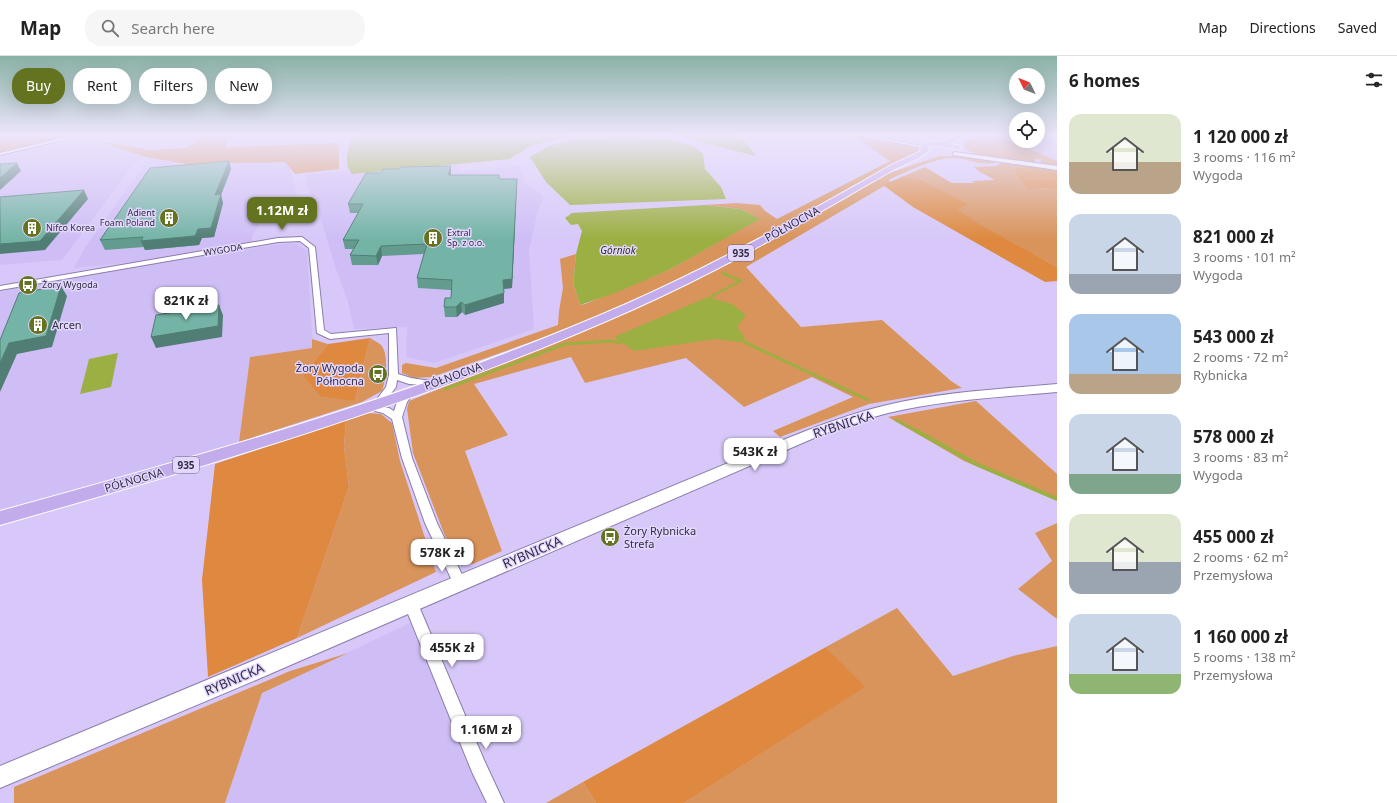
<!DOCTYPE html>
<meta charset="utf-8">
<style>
body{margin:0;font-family:"Noto Sans",sans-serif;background:#f6f6f6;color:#222;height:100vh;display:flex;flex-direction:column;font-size:15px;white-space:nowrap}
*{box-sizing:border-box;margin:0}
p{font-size:13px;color:#767676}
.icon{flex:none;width:22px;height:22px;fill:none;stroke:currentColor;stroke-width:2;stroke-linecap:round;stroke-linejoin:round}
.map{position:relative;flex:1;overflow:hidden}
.details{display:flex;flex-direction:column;background:#fff;width:340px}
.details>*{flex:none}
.banner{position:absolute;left:12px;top:12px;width:380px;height:36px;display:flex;gap:8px}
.needle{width:26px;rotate:313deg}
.buttons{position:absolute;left:1009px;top:12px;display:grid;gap:8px}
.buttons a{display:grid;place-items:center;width:36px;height:36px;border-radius:50%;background:#fff;box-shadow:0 4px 16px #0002;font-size:20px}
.price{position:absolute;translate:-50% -34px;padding:0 9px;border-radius:8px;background:#fff;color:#222;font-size:13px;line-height:26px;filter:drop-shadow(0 1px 2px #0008)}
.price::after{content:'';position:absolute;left:50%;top:24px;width:12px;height:9px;margin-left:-6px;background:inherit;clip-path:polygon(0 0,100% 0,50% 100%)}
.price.selected{background:#64731f;color:#fff}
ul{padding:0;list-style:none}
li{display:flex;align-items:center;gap:12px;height:100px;padding:0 12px}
li span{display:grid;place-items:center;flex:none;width:112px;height:80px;border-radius:12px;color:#555}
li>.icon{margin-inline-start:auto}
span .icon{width:48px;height:48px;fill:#fffc;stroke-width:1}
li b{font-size:17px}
h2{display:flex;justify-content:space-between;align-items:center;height:48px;padding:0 12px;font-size:17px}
.pill{padding:0 14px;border-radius:16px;background:#fff;box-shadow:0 4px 16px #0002;font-size:14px;line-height:36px}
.pill.selected{background:#64731f;color:#fff}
header{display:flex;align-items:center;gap:24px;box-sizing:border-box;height:56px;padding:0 20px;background:#fff;border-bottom:1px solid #e0e0e0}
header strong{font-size:19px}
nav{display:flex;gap:22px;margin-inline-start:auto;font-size:14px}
.search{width:280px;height:36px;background:#f6f6f6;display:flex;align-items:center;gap:10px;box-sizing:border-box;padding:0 14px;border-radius:16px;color:#767676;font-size:15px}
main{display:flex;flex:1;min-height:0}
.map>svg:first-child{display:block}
.built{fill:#cfbef6}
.green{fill:#d9945b}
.forest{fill:#de893f}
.water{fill:#9baf42}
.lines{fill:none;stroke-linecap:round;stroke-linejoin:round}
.stream-far3{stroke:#9baf42;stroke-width:2}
.stream-far2{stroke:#9baf42;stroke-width:2.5}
.stream-far1{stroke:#9baf42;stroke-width:3}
.stream{stroke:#9baf42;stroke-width:4}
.street-casing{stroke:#8b7daa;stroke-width:2}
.secondary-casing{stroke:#8b7daa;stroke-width:2}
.primary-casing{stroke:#fff;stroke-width:2}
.street{fill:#fff;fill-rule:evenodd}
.secondary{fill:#fff;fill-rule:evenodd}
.primary{fill:#c3aceb;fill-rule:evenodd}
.wall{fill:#649b8f}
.shaded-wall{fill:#517e74}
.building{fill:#74b4a6;stroke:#517e74}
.labels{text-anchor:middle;stroke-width:3;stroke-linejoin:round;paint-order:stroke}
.far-poi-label{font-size:9px;fill:#342e41;stroke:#e3d7ff;text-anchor:start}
.far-street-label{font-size:9px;fill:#342e41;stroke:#e3d7ff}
.far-water-label{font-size:10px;font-style:italic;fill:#2f341c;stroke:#e3d7ff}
.shield{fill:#e3d7ff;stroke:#68617a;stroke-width:1}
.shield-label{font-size:10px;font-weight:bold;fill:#342e41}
.street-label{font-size:11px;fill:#342e41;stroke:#e3d7ff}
.poi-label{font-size:11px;fill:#342e41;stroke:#e3d7ff;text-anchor:start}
.near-street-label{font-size:13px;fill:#342e41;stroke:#e3d7ff}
</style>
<header>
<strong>Map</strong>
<div class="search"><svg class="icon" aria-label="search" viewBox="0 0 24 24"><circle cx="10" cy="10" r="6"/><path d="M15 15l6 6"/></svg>Search here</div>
<nav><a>Map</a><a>Directions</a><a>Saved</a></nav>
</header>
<main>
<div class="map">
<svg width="1057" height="747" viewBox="0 0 1057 747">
<rect width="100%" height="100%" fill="#d7c8f9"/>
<g class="built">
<path d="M 986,78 L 1016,78 L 1016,85 L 1038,85 L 1038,78 L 1040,78 L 1057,85 L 1057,109 L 1038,106 L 984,81 Z"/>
<path d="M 78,81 L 144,100 L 132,110 L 62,204 L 0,209 L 0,99 Z"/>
<path d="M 150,101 L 192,108 L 288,105 L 303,163 L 284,168 L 260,167 L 252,180 L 252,185 L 247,188 L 137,206 L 74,212 L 84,193 Z"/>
<path d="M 456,107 L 459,115 L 520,110 L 526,129 L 544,140 L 537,158 L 529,194 L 534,273 L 434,307 L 406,301 L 407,271 L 354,273 L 348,246 L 336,213 L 320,160 L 307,131 L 305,118 L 349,115 L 352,118 Z"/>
<path d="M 294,187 L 307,194 L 313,292 L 250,301 L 239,386 L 64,439 L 0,456 L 0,236 L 37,227 L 279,188 Z"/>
<path d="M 410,567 L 486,747 L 225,747 L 262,637 Z"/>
</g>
<g class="green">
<path d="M 4,78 L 81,78 L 0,97 L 0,84 Z"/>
<path d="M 200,78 L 228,78 L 226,91 L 339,87 L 339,113 L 295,118 L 285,106 L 187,108 L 146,101 L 94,84 L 150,94 L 186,92 L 195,87 Z"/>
<path d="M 976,78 L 994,78 L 1003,81 L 1057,105 L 1057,111 L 1041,108 L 1041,103 L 1035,103 L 1035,108 C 1018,105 972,103 963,90 L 966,87 L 965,87 Z"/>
<path d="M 852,79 C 864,81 912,86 920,93 L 918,96 L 890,109 L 710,210 L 629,248 L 562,275 L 432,321 L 414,322 L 402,317 L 402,309 L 406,307 L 436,312 L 558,269 L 559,255 L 563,232 L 560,203 L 576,198 L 573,231 L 575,232 L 580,249 L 585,248 L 667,215 L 759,163 L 741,153 L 705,149 L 736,147 L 760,149 L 765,155 L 777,163 L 890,105 Z"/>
<path d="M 939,100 L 961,100 L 996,106 C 981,111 968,102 953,102 C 934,102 906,116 888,124 L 891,126 L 746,211 L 801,271 L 882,264 L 951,325 L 962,332 L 869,348 L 780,381 L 773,375 L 853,341 L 812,321 L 744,351 L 686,302 L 585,327 L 571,301 L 474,328 L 508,379 L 465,395 L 502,495 L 473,508 L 460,504 L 445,480 L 413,397 L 407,353 L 409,345 L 596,270 L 731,207 L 887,118 Z"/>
<path d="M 1001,107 L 1027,110 L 1012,113 L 1027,133 L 1057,132 L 1057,211 L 980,169 L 957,154 L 967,148 L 922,124 L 904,120 L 925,111 L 952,127 L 975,127 L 972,125 L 995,124 L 980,116 L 974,111 L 997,110 Z"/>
<path d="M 370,282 C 373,284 378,286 381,289 C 389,297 386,324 382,335 L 362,346 L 239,386 L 250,301 L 312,292 L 312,283 L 328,288 L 303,319 L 355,345 Z"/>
<path d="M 976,345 L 1057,418 L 1057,444 L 964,405 L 888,361 Z"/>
<path d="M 368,357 L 381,358 L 392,367 L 400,405 L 436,516 L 297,582 L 349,431 L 344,391 L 346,364 Z"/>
<path d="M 1057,467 L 1057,563 L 1018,533 L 1052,505 L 1035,477 Z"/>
<path d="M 897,552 L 953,620 L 1013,600 L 1057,590 L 1057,747 L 684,747 L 864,631 L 826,591 Z"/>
<path d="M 348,597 L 262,637 L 225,747 L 14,747 L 14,731 L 290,615 Z"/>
<path d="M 583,726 L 596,747 L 546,747 Z"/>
</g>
<g class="forest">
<path d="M 1027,110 L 1057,115 L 1057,132 L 1027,133 L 1012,113 Z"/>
<path d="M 904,120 L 922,124 L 968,148 L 958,154 L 981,169 L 1057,211 L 1057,225 L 1045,226 L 913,151 L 883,129 Z"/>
<path d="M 370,282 L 355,345 L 320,340 L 303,319 L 328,288 Z"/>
<path d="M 346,364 L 344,391 L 349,431 L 297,582 L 208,621 L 202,524 L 215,408 Z"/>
<path d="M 826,591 L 865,631 L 684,747 L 596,747 L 583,726 Z"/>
</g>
<g class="water">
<path d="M 361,78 L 567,78 L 568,80 L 531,90 L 509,103 L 352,118 C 343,107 348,94 351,81 Z"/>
<path d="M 653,78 L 739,78 L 756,100 L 684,82 Z"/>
<path d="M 630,80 L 664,82 L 693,90 L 703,98 L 705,113 L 721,131 L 726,143 L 570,149 L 546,126 L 530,101 L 549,90 L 576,82 Z"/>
<path d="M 705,149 L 741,153 L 760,163 L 667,215 L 615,237 L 580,249 L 575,232 L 573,231 L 576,198 L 582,175 L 578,168 L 571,169 L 565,162 L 572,157 Z"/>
<path d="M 708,241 L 732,248 L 746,259 L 737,271 L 745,282 L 741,286 L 716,283 L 634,295 L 614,281 Z"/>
<path d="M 118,297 L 111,331 L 80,338 L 89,303 Z"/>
</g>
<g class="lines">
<path class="stream-far3" d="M 1043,108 L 1057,110"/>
<path class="stream-far2" d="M 710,241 L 741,225 L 722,217"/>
<g class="stream-far1">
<path d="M 742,285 L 868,344"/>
<path d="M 445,333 L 565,288 L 611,285 L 621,287"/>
<path d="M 896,364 L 917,375"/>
</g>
<path class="stream" d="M 915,374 L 976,408 L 1057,443"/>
<defs>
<g id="street">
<path d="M 78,78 L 88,78 L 0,99 L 0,97 Z"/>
<path d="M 851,78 L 863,78 L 926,91 L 924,92 Z"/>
<path d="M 302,181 L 315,191 L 324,274 L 331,278 L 396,272 L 398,318 L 411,322 L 437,326 L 439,328 L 437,330 L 409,328 L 397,324 L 396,331 L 383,348 L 377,348 L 375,346 L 386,331 L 389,319 L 389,277 L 330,283 L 317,277 L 309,192 L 300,185 L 278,186 L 0,234 L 0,230 L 278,182 Z"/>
<path d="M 408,334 L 413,337 L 407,346 L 402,361 L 412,402 L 437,467 L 466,527 L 465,531 L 460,532 L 455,531 L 425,467 L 402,402 L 392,363 L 383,357 L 367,353 L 365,351 L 370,348 L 389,352 L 394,355 L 397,346 L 405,335 Z"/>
<path d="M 411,542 L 416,544 L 418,548 L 484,704 L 504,747 L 487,747 L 472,716 L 404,548 L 406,544 Z"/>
</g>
<g id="secondary">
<path d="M 955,96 L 1057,110 L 1057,114 L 953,99 L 953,97 Z"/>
<path d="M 1057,328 L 1057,336 C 1000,341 943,344 888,357 C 865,363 843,371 821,379 L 256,624 L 0,732 L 0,710 L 788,382 C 820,369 853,357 887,349 C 942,336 1000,333 1057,328 Z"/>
</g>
<path id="primary" d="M 956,78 L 965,78 L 950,88 L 961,90 L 961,94 L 938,90 L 928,91 L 929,95 L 917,103 L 895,113 C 809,162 725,213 634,253 C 430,344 215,408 0,469 L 0,455 C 212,397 425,336 626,248 C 716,208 802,160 886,112 C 896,106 907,102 917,97 L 921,94 L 920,91 L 923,87 L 944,85 Z"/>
</defs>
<use href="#street" class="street-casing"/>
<use href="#secondary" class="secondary-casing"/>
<use href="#primary" class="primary-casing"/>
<use href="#street" class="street"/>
<use href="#secondary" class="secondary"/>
<use href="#primary" class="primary"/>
</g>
<g class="wall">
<path d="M 229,105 L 231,113 L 221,139 L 223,147 L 214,181 L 202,182 L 199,189 L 145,194 L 144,191 L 105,194 L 100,184 Z"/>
<path d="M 451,118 L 451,119 L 499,123 L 517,123 L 512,232 L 503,233 L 504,247 L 465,259 L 462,256 L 457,261 L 445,261 L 444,251 L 451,242 L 451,234 L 418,232 L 417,222 L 424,198 L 382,200 L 378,209 L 352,209 L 350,199 L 354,193 L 345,193 L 343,184 L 358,157 L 350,157 L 348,148 Z"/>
</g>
<g class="shaded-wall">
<path d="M 229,105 L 231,113 L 221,139 L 223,147 L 214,181 L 202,182 L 199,189 L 145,194 L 141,185 L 215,139 Z"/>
<path d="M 17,107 L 21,115 L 0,134 L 0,122 Z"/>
<path d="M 451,110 L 451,118 L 449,127 L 448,119 Z"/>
<path d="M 517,123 L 512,232 L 503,233 L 503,224 Z"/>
<path d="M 84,134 L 88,143 L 45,194 L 0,198 L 0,188 Z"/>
<path d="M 381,190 L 382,200 L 378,209 L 376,200 Z"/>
<path d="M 61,230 L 67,240 L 52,291 L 17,298 L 0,336 L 0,307 L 9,287 Z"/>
<path d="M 504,237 L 504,247 L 465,259 L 465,249 Z"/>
<path d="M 461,246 L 462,256 L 457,261 L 456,251 Z"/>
<path d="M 219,249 L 223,259 L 222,281 L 156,292 L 151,281 Z"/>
</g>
<g class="building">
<path d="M 229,105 L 215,139 L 221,138 L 211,172 L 198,173 L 195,180 L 141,185 L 143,181 L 100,184 L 150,112 Z"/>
<path d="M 17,107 L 0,122 L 0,108 Z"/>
<path d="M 451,110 L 448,119 L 499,119 L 499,123 L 517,123 L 512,223 L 503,224 L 504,237 L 465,249 L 461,246 L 456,251 L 444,251 L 445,242 L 451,242 L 452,224 L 417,222 L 427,188 L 381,190 L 376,200 L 350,199 L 359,184 L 343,184 L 363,148 L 348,148 L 366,117 L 381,117 L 383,113 L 399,113 L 401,111 Z"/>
<path d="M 84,134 L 40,185 L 0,188 L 0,141 Z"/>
<path d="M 61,230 L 46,280 L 9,287 L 0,307 L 0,284 L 19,237 Z"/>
<path d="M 219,249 L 218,270 L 151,281 L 156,259 Z"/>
</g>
<linearGradient id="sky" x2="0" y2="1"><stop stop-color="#89b2a6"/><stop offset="0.43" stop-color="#ede6fc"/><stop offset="1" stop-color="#ede6fc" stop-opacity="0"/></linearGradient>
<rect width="1057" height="183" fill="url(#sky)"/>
<defs>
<symbol id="building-disc" viewBox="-11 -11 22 22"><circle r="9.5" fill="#64731f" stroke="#e3d7ff"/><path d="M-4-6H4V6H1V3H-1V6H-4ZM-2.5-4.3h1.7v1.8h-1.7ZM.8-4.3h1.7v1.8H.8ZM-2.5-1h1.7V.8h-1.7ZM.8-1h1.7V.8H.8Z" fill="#fff"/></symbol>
<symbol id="bus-disc" viewBox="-11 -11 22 22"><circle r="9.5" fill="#64731f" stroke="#e3d7ff"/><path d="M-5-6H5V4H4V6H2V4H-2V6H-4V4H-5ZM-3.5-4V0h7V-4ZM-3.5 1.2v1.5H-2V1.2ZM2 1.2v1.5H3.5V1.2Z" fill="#fff"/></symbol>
</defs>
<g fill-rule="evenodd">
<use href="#building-disc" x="158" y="151" width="22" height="22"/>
<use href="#building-disc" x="21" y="161" width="22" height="22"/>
<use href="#building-disc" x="422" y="171" width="22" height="22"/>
<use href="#bus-disc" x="17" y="218" width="22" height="22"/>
<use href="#building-disc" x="27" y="258" width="22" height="22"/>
<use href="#bus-disc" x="367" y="307" width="22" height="22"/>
<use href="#bus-disc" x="599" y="470" width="22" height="22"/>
</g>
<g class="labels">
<g class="far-poi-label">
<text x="155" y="160" text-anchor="end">Adient<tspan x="155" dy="10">Foam Poland</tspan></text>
<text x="46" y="175">Nifco Korea</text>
<text x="447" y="180">Extral<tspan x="447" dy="10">Sp. z o.o.</tspan></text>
<text x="42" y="232">Żory Wygoda</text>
</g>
<g class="far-street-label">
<text transform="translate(223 194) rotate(-9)" y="3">WYGODA</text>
</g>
<g class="far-water-label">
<text x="618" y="198">Górniok</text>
</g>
<g class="shield">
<rect x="728" y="189" width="26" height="16" rx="3"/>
<rect x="173" y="401" width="26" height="16" rx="3"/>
</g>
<g class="shield-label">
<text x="741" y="201">935</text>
<text x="186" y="413">935</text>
</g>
<g class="street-label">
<text transform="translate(792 168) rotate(-29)" y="4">PÓŁNOCNA</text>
<text transform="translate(453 320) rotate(-20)" y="4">PÓŁNOCNA</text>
<text transform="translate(134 424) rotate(-16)" y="4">PÓŁNOCNA</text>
</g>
<g class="poi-label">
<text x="52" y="273">Arcen</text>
<text x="364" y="316" text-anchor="end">Żory Wygoda<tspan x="364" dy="13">Północna</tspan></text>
<text x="624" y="479">Żory Rybnicka<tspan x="624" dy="13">Strefa</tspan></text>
</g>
<g class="near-street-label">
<text transform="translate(843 368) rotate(-18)" y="5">RYBNICKA</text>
<text transform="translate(532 496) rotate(-23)" y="5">RYBNICKA</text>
<text transform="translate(234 623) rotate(-23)" y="5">RYBNICKA</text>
</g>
</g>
</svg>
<div class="buttons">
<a><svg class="needle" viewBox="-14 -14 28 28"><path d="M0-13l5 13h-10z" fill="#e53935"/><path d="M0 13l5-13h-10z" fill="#767676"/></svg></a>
<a><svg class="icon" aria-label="locate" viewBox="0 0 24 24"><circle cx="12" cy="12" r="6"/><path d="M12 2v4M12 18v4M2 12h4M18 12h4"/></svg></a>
</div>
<b class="price selected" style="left:282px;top:175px">1.12M zł</b>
<b class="price" style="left:186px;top:265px">821K zł</b>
<b class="price" style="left:755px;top:416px">543K zł</b>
<b class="price" style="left:442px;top:517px">578K zł</b>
<b class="price" style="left:452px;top:612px">455K zł</b>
<b class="price" style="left:486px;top:694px">1.16M zł</b>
<div class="banner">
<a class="pill selected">Buy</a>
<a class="pill">Rent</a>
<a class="pill">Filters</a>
<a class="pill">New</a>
</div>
</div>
<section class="details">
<h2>6 homes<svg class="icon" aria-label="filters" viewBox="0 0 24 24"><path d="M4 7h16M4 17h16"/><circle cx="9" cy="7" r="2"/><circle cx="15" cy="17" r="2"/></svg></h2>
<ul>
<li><span style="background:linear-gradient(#dfe7d0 60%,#b9a48a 0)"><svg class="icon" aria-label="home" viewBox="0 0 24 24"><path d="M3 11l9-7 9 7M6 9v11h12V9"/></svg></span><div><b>1 120 000 zł</b><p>3 rooms · 116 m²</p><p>Wygoda</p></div></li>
<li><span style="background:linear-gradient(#c9d6e8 75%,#9aa5b1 0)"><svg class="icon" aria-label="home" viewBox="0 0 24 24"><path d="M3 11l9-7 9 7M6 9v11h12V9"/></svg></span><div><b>821 000 zł</b><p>3 rooms · 101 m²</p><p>Wygoda</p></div></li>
<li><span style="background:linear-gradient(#a9c7e8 75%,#b9a48a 0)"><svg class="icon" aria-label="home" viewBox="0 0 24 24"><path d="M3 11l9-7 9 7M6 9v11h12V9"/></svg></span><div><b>543 000 zł</b><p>2 rooms · 72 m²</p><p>Rybnicka</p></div></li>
<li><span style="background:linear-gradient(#c9d6e8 75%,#7fa58c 0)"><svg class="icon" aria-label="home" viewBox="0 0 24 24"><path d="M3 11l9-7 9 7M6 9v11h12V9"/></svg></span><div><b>578 000 zł</b><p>3 rooms · 83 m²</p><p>Wygoda</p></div></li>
<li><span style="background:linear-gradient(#dfe7d0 60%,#9aa5b1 0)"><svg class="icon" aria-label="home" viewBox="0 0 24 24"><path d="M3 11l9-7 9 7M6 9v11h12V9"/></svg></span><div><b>455 000 zł</b><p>2 rooms · 62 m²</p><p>Przemysłowa</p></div></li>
<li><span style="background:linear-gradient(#c9d6e8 75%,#8fb573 0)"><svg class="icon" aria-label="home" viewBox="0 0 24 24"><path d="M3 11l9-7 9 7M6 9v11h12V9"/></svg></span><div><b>1 160 000 zł</b><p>5 rooms · 138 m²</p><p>Przemysłowa</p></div></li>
</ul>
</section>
</main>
